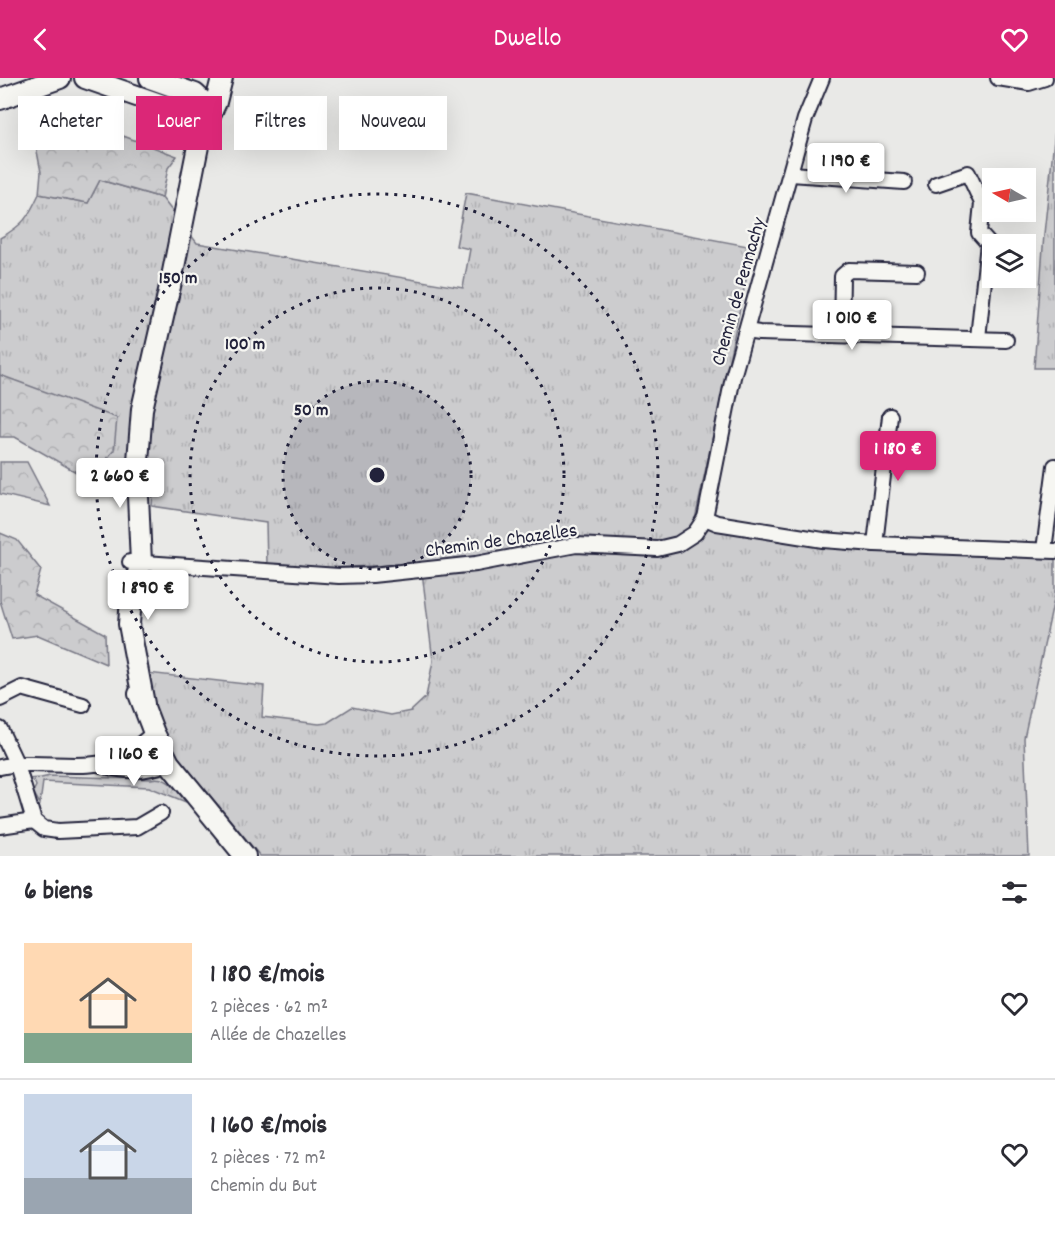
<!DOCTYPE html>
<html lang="fr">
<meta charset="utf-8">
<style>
body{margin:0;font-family:Dekko,sans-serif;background:#f7f7f7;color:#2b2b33;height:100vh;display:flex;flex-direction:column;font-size:22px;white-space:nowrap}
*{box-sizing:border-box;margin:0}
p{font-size:20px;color:#7c7c81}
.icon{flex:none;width:33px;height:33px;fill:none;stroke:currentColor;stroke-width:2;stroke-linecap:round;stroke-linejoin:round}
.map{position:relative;height:778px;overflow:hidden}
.details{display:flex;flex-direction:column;background:#fff;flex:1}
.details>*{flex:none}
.top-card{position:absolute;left:18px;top:18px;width:600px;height:54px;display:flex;gap:12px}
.needle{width:39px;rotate:279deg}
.fabs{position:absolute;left:982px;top:90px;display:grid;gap:12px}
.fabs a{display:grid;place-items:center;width:54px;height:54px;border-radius:0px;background:#fff;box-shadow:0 6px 24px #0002;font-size:30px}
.price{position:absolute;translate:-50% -51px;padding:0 14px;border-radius:6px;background:#fff;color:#222;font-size:20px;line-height:39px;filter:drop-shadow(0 2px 3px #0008)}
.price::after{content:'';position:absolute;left:50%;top:36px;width:18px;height:14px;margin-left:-9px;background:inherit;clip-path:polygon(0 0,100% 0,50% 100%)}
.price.selected{background:#db2777;color:#fff}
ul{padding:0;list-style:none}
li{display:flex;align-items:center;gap:18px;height:150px;padding:0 24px}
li+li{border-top:2px solid #e1e1e2}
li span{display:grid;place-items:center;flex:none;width:168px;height:120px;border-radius:0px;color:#555}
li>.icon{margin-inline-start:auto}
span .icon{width:72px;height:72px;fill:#fffc;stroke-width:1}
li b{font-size:26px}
h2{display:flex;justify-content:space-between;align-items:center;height:72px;padding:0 24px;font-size:26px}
.pill{padding:0 21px;border-radius:0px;background:#fff;box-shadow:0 6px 24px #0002;font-size:21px;line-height:54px}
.pill.selected{background:#db2777;color:#fff}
header{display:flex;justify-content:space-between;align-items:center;height:78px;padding:0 24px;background:#db2777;color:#fff;font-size:27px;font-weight:600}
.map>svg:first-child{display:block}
.grass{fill:url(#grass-tufts);stroke:#777784;stroke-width:1.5}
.forest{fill:url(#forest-crowns);stroke:#777784;stroke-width:1.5}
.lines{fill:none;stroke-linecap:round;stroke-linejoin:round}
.street-casing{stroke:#22223b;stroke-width:18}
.secondary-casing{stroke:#22223b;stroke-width:24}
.street{stroke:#f6f6f2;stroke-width:14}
.secondary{stroke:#f6f6f2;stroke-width:20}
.ring{fill:none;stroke:#22223b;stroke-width:3;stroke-dasharray:3 6}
.labels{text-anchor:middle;stroke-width:4.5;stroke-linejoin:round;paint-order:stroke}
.street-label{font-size:20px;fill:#22223b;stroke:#f6f6f2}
.centre{fill:#22223b;stroke:#f6f6f2;stroke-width:3}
.ring-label{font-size:18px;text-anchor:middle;font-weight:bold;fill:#22223b;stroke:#f6f6f2;stroke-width:4.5;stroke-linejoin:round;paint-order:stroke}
</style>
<header><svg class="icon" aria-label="back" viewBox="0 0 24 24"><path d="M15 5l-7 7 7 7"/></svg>Dwello<svg class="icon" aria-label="heart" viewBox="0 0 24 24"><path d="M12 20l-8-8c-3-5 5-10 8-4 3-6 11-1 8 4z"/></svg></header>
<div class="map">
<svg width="1055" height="778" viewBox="0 0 1055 778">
<defs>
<pattern id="grass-tufts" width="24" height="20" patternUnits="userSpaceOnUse" patternTransform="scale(1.5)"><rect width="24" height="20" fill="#ccccce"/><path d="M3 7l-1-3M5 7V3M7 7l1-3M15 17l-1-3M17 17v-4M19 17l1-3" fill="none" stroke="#afafb2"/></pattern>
<pattern id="forest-crowns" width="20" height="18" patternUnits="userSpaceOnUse" patternTransform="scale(1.5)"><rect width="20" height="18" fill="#ccccce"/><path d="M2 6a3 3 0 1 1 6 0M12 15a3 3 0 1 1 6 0" fill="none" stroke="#afafb2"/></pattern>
</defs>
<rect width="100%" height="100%" fill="#e9e9e7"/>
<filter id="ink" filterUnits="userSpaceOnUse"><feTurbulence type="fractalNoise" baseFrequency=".0167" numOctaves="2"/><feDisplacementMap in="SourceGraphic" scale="12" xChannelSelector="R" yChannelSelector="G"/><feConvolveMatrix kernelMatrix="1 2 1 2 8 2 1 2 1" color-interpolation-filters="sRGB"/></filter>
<g filter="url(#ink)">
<g class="grass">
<path d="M 1055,52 L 1055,290 L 1034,290 L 1044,156 Z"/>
<path d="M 100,102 L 162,120 L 197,165 L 463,210 L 470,171 L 456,168 L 466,115 L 753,169 L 694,446 L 1055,479 L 1055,517 L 1024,660 L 1029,778 L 260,778 L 175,675 L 152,627 L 148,595 L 264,608 L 262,639 L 319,646 L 327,645 L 352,629 L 391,637 L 411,633 L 426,619 L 433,583 L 421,486 L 326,490 L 267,486 L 266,445 L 152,428 L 154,400 L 116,392 L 0,343 L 0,160 C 23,147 28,140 39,116 L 88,125 Z"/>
<path d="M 50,698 L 151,701 C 168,697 176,712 186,724 L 149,709 L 43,704 L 40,726 L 33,714 L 36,708 L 34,703 L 27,704 L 26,701 L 41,700 Z"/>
</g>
<g class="forest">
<path d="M 110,53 L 177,78 L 168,90 L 162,120 L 100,102 L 88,125 L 39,116 L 41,94 L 35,63 Z"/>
<path d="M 0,297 L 117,340 L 114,372 L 90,402 L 15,359 L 0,359 Z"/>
<path d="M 0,384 L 27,384 L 50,428 L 0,416 Z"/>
<path d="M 0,455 L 17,462 L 41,492 L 34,517 L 105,556 L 106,586 L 38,557 L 12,561 L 0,523 Z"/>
</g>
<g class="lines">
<defs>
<g id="street">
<path d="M 998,0 L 1029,5 L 1045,0"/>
<path d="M 791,96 L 904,104"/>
<path d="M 936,106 L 968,95 L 982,125 L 979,155 L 988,165 L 978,260"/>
<path d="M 746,253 L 759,255 L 1006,262"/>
<path d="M 841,257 L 842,198 L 849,192 L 917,194"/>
<path d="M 705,440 L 733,299 L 805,41 L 822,0"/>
<path d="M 875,466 L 890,338"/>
<path d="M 1044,472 L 1055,388"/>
<path d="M 130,484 L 339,498 L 372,497 L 476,486 L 576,467 L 657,471 L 678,466 L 695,455 L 705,440 L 717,445 L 823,462 L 875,466 L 1055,473"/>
<path d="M 0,621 L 22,610 L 83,627"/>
<path d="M 0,651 L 17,687 L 34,743 L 44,751 L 58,753 L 137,749 L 161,735"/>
<path d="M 98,686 C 126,694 142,695 169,685"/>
<path d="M 0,689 C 39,680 89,696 124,678 C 135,672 144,663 154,655"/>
<path d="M 0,748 L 34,743"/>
</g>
<g id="secondary">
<path d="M 85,0 L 174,31 L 195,36 L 212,32"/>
<path d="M 150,0 L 195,16 L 212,32"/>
<path d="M 0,21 L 60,0"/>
<path d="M 139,616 L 154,655 L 169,685 L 245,778"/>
<path d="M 144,626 L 129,546 L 131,521 L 141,484 L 137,396 L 142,331 L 171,204 L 200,58 L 216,24 L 222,0"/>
</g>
</defs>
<use href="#street" class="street-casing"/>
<use href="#secondary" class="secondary-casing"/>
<use href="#street" class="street"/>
<use href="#secondary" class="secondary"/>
</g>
</g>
<circle cx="377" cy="397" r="94" fill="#22223b" fill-opacity=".12"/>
<g class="ring">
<circle cx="377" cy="397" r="94"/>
<circle cx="377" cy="397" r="187"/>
<circle cx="377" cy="397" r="281"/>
</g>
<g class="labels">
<g class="street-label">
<text transform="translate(737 213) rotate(-74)" y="7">Chemin de Pennachy</text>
<text transform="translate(501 461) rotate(-8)" y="7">Chemin de Chazelles</text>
</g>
</g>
<circle cx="377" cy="397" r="9" class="centre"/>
<g class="ring-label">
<text x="178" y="205">150 m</text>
<text x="245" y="271">100 m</text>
<text x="311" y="337">50 m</text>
</g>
</svg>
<div class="fabs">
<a><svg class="needle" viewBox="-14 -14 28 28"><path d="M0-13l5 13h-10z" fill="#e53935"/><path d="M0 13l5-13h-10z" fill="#7c7c81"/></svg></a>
<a><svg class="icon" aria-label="layers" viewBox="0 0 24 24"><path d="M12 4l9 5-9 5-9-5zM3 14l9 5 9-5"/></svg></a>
</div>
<b class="price" style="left:846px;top:116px">1 190 €</b>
<b class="price" style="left:852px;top:273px">1 010 €</b>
<b class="price selected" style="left:898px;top:404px">1 180 €</b>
<b class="price" style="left:120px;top:431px">2 660 €</b>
<b class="price" style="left:148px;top:543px">1 890 €</b>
<b class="price" style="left:134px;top:709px">1 160 €</b>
<div class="top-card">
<a class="pill">Acheter</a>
<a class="pill selected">Louer</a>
<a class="pill">Filtres</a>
<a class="pill">Nouveau</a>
</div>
</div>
<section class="details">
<h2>6 biens<svg class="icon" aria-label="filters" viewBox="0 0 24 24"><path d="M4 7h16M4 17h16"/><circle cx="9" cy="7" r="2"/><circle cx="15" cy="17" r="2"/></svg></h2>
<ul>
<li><span style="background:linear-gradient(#ffd9b3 75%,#7fa58c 0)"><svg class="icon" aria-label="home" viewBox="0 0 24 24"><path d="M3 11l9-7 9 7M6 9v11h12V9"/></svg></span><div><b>1 180 €/mois</b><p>2 pièces · 62 m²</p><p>Allée de Chazelles</p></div><svg class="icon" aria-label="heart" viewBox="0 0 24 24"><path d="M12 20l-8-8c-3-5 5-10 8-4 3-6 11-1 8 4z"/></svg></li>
<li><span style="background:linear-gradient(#c9d6e8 70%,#9aa5b1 0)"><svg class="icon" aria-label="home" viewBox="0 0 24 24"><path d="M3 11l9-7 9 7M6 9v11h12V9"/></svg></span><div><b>1 160 €/mois</b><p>2 pièces · 72 m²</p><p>Chemin du But</p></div><svg class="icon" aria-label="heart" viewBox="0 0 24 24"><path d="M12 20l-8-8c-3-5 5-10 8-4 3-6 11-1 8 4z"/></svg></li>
</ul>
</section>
